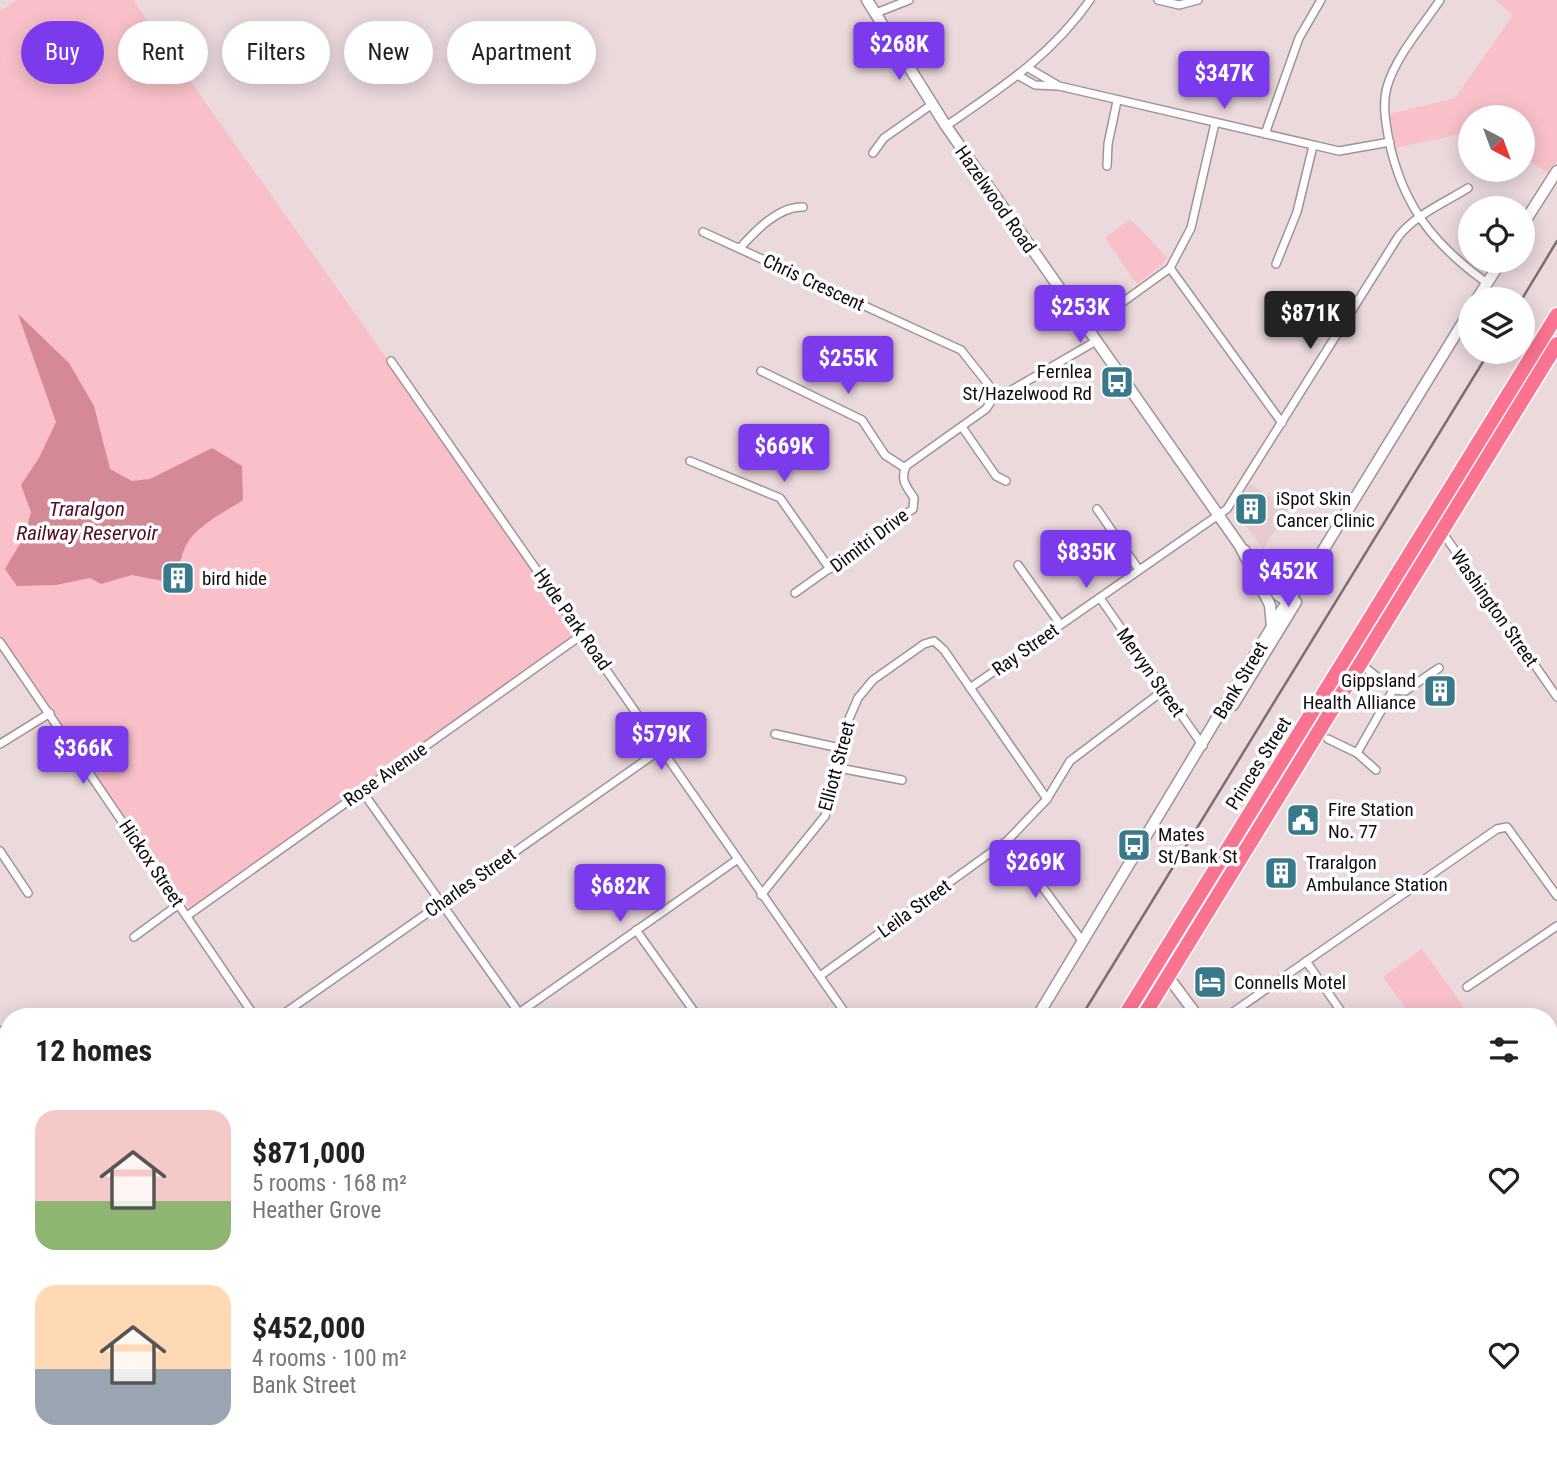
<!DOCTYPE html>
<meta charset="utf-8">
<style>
body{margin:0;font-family:"Roboto Condensed",sans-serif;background:#f6f6f6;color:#222;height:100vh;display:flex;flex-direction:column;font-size:26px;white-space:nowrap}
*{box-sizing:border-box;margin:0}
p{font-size:23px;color:#767676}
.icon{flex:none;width:38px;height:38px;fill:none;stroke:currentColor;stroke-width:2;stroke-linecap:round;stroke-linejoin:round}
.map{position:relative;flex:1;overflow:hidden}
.drawer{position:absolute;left:0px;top:1008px;width:1558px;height:450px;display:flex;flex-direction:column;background:#fff;border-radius:28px 28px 0 0;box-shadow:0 4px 18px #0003}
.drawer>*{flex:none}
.banner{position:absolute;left:21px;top:21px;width:700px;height:63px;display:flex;gap:14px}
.needle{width:46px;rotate:139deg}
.controls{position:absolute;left:1458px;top:105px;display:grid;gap:14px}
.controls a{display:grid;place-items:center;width:77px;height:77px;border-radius:50%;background:#fff;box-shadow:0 4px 18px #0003;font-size:35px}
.price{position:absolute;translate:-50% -60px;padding:0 16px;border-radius:7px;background:#7c3aed;color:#fff;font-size:23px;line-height:46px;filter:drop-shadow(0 2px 4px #0008)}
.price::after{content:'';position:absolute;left:50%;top:42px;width:21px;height:16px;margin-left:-10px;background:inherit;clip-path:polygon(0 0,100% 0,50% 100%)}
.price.active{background:#222;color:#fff}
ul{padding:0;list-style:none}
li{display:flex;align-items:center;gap:21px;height:175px;padding:0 35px}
li span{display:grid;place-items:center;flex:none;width:196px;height:140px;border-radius:21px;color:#555}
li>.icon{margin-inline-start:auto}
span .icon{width:84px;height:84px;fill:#fffc;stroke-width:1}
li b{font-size:30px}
h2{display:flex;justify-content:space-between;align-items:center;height:84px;padding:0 35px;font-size:30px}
.tag{padding:0 24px;border-radius:32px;background:#fff;box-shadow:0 4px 18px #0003;font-size:24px;line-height:63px}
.tag.active{background:#7c3aed;color:#fff}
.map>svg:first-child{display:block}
.built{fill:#e6ccd0}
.green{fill:#f9c0c9}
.water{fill:#d58895}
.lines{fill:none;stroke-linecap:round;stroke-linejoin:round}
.street-casing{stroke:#a39295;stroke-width:10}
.secondary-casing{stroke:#a39295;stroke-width:13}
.highway-casing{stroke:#fff;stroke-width:17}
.street{stroke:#fff;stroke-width:7}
.secondary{stroke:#fff;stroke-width:10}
.highway{stroke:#fa7391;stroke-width:14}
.rail{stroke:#7b6f71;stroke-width:2.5}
.labels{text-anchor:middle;stroke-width:7;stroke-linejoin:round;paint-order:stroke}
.street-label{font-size:19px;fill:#120d0d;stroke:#fff}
.poi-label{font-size:19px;fill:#120d0d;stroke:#fff;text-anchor:start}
.water-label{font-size:21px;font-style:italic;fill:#520d22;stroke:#fff}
</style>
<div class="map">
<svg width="1557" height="1457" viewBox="0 0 1557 1457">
<rect width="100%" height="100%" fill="#ebd9dc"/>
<g class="built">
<path d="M 1250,484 L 1289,510 L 1263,549 L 1234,509 Z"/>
<path d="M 7,1035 L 9,1038 L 9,1237 L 0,1224 L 0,1040 Z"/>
<path d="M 9,1354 L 9,1449 L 293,1449 L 299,1457 L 0,1457 L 0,1360 Z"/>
<path d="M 316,1449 L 520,1449 L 508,1457 L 322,1457 Z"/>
</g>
<g class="green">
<path d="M 17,0 L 133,0 L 582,634 L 190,909 L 0,641 L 0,11 Z"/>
<path d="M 1495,0 L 1557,0 L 1557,161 L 1549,174 L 1523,157 L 1522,117 L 1470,117 L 1470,132 L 1396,148 L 1390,114 L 1455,98 L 1513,15 Z"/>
<path d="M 1130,219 L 1167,257 L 1162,265 L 1137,284 L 1105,238 Z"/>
<path d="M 1422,949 L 1471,1017 L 1412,1017 L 1383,977 Z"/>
<path d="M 568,1449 L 761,1449 L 756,1457 L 574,1457 Z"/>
</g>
<path class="water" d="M 18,314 L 69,363 L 94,406 L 110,469 L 132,481 L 150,479 L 212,448 L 242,466 L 243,500 C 226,511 202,523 190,539 C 178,556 185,563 168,582 L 132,575 L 101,584 L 90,578 L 56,585 L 17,586 L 5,569 L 25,535 L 31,512 L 21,485 L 39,458 L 56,422 Z"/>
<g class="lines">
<defs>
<g id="street">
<path d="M 1158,0 L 1179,5 L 1198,0"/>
<path d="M 1440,0 C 1422,27 1396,56 1387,87 C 1382,104 1386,124 1389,141 C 1403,206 1433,244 1487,283"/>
<path d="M 876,13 L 909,0"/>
<path d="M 1030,69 L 1059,86 L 1339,151 L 1390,142"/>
<path d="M 1019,76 L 1035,85 L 1059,86"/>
<path d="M 946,126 C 1001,88 1051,56 1090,0"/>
<path d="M 1265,134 L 1299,38 L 1321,0"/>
<path d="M 873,153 L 884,138 L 931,105"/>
<path d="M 1107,166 L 1108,144 L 1117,101"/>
<path d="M 703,232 L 961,350 L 996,394 L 1010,391 L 1096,341"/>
<path d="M 740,248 C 755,231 779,206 803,207"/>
<path d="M 1276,264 L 1297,212 L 1313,146"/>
<path d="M 1170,268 L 1282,423"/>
<path d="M 1087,328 L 1170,268 L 1191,228 L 1215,123"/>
<path d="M 391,361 L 848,1017"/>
<path d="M 761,371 L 862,420 L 885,455 L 905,468"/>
<path d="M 962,427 L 996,476 L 1006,481"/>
<path d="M 690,461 L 780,498 L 830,569"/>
<path d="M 1097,509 L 1139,570"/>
<path d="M 1433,519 L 1557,697"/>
<path d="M 1018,565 L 1060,624"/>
<path d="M 795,593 L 913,509 L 914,498 C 906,486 900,480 906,466 L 986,409 L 996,394"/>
<path d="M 1100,598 L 1203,746"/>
<path d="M 0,642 L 255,1017"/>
<path d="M 1361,664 L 1393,690 L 1357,753 L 1376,770"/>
<path d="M 970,688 L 1227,509 L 1398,237 C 1415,215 1444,203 1468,188"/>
<path d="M 1393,690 L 1405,691 L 1439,668"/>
<path d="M 775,734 L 840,748"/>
<path d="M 1328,739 L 1357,753"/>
<path d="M 0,744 L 50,713"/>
<path d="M 839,768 L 902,780"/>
<path d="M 362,791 L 522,1017"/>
<path d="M 1008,840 L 1083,942"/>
<path d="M 0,851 L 28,893"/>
<path d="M 761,895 L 825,816 L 839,768 L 845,728 L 858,698 L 873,680 L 924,644 L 934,641 L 944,650 L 1047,799"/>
<path d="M 187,916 L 583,634"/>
<path d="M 636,930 L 698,1017"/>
<path d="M 134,937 L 179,904"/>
<path d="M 1306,961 L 1345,1017"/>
<path d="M 820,976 L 1008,840 L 1047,799 L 1070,761 L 1164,690"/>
<path d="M 1467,987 L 1557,926"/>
<path d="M 279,1017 L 663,748"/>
<path d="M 513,1017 L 738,859"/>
<path d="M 1226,1017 L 1497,829 L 1507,827 L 1557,896"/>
<path d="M 0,1031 L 9,1033"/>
<path d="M 1549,1072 L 1557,1066"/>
<path d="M 1557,1206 L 1557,1214"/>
<path d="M 1549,1224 L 1557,1218"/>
<path d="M 1549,1316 L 1557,1328"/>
<path d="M 1549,1375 L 1557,1369"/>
<path d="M 301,1449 L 306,1457"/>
<path d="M 553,1449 L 559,1457"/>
<path d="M 1001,1449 L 1007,1457"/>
<path d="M 1152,1449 L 1157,1457"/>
<path d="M 1304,1449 L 1309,1457"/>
<path d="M 141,1457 L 152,1449"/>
<path d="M 1430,1457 L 1441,1449"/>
</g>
<g id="secondary">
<path d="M 867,0 L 946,126 L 1240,546 L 1270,605 L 1272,627"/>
<path d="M 1522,226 L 1557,171"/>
<path d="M 1477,299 L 1501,261"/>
<path d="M 1244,550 L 1278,595 L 1288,602"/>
<path d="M 1233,705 L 1296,602"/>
<path d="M 1153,970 L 1172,982 L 1198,1017"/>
<path d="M 1037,1017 L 1282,610 L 1314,565 L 1470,311"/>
<path d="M 1505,1449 L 1511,1457"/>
<path d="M 766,1457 L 771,1449"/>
</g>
<g id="highway">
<path d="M 1124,1017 L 1557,315"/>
<path d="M 1143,1017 L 1557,344"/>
<path d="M 842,1457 L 849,1449"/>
<path d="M 861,1457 L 867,1449"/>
</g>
</defs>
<use href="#street" class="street-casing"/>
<use href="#secondary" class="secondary-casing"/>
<use href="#highway" class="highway-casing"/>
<use href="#street" class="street"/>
<use href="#secondary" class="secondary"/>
<use href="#highway" class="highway"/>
<g class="rail">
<path d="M 1522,299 L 1557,241"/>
<path d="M 1081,1017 L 1489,352"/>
<path d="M 810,1457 L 815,1449"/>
</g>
</g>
<defs>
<symbol id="bus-square" viewBox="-11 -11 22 22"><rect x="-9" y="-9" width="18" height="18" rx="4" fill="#38798b" stroke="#fff"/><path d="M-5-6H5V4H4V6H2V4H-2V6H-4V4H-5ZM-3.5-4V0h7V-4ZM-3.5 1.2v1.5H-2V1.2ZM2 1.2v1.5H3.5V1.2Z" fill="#fff"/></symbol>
<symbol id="building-square" viewBox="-11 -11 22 22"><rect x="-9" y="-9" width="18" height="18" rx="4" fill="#38798b" stroke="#fff"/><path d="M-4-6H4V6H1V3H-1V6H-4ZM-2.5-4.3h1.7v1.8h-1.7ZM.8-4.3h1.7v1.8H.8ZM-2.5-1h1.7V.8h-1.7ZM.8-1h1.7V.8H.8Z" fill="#fff"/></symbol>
<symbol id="civic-square" viewBox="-11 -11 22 22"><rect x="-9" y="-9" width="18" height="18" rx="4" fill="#38798b" stroke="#fff"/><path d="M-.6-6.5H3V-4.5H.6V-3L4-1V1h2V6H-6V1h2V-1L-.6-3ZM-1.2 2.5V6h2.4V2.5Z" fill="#fff"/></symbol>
<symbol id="hotel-square" viewBox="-11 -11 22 22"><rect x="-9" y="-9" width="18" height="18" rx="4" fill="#38798b" stroke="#fff"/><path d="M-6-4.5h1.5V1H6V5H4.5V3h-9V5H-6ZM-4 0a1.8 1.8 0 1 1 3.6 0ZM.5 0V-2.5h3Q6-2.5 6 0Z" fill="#fff"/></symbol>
</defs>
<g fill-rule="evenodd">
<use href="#bus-square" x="1098" y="363" width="38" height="38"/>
<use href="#building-square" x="1232" y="490" width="38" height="38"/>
<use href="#building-square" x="159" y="559" width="38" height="38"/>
<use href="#building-square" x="1421" y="672" width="38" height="38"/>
<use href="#civic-square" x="1284" y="801" width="38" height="38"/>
<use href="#bus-square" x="1115" y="826" width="38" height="38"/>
<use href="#building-square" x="1262" y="854" width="38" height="38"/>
<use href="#hotel-square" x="1191" y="963" width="38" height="38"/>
</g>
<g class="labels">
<g class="street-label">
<text transform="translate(996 199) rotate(55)" y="7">Hazelwood Road</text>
<text transform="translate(814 282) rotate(25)" y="7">Chris Crescent</text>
<text transform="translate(869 540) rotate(-37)" y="7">Dimitri Drive</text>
<text transform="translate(1495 608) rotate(55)" y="7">Washington Street</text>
<text transform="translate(573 619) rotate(55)" y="7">Hyde Park Road</text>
<text transform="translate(1025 649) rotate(-35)" y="7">Ray Street</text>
<text transform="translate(1151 672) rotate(55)" y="7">Mervyn Street</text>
<text transform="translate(1240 680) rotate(-59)" y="7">Bank Street</text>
<text transform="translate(1258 763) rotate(-58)" y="7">Princes Street</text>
<text transform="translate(836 766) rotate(-75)" y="7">Elliott Street</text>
<text transform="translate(385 774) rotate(-35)" y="7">Rose Avenue</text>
<text transform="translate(152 863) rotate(56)" y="7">Hickox Street</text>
<text transform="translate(470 882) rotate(-35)" y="7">Charles Street</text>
<text transform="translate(914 908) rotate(-36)" y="7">Leila Street</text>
</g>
<g class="poi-label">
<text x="1092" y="378" text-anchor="end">Fernlea<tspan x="1092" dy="22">St/Hazelwood Rd</tspan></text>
<text x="1276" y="505">iSpot Skin<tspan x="1276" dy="22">Cancer Clinic</tspan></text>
<text x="202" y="585">bird hide</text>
<text x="1416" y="687" text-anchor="end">Gippsland<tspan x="1416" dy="22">Health Alliance</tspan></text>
<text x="1328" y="816">Fire Station<tspan x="1328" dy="22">No. 77</tspan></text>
<text x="1158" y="841">Mates<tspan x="1158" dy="22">St/Bank St</tspan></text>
<text x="1306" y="869">Traralgon<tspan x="1306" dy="22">Ambulance Station</tspan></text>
<text x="1234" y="989">Connells Motel</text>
</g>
<g class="water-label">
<text x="87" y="516">Traralgon<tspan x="87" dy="24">Railway Reservoir</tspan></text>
</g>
</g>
</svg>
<div class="controls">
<a><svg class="needle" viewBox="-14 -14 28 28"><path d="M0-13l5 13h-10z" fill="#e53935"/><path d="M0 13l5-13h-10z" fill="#767676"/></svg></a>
<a><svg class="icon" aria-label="locate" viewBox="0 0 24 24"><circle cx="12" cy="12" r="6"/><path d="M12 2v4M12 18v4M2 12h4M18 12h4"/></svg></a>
<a><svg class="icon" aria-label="layers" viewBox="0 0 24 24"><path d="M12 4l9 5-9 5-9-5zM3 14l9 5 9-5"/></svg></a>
</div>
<b class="price" style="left:899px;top:82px">$268K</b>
<b class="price" style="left:1224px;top:111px">$347K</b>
<b class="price" style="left:1080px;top:345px">$253K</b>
<b class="price active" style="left:1310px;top:351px">$871K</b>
<b class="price" style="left:848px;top:396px">$255K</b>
<b class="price" style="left:784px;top:484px">$669K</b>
<b class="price" style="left:1086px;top:590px">$835K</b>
<b class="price" style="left:1288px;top:609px">$452K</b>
<b class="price" style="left:661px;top:772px">$579K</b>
<b class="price" style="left:83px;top:786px">$366K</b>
<b class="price" style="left:1035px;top:900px">$269K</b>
<b class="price" style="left:620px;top:924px">$682K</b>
<div class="banner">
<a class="tag active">Buy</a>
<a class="tag">Rent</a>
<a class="tag">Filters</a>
<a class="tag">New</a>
<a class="tag">Apartment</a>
</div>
<section class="drawer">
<h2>12 homes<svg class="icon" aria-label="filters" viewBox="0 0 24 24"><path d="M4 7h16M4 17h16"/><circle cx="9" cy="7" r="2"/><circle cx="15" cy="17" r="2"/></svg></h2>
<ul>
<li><span style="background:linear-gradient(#f6c9c9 65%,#8fb573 0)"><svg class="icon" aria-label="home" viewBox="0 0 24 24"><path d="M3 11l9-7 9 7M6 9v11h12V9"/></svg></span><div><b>$871,000</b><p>5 rooms · 168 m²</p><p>Heather Grove</p></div><svg class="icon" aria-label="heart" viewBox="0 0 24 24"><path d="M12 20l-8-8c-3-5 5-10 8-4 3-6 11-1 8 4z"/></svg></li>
<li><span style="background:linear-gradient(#ffd9b3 60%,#9aa5b1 0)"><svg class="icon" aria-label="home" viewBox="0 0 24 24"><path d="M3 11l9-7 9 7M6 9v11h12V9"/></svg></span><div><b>$452,000</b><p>4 rooms · 100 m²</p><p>Bank Street</p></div><svg class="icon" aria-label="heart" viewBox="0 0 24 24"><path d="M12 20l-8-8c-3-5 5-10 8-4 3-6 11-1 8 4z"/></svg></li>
</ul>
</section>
</div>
